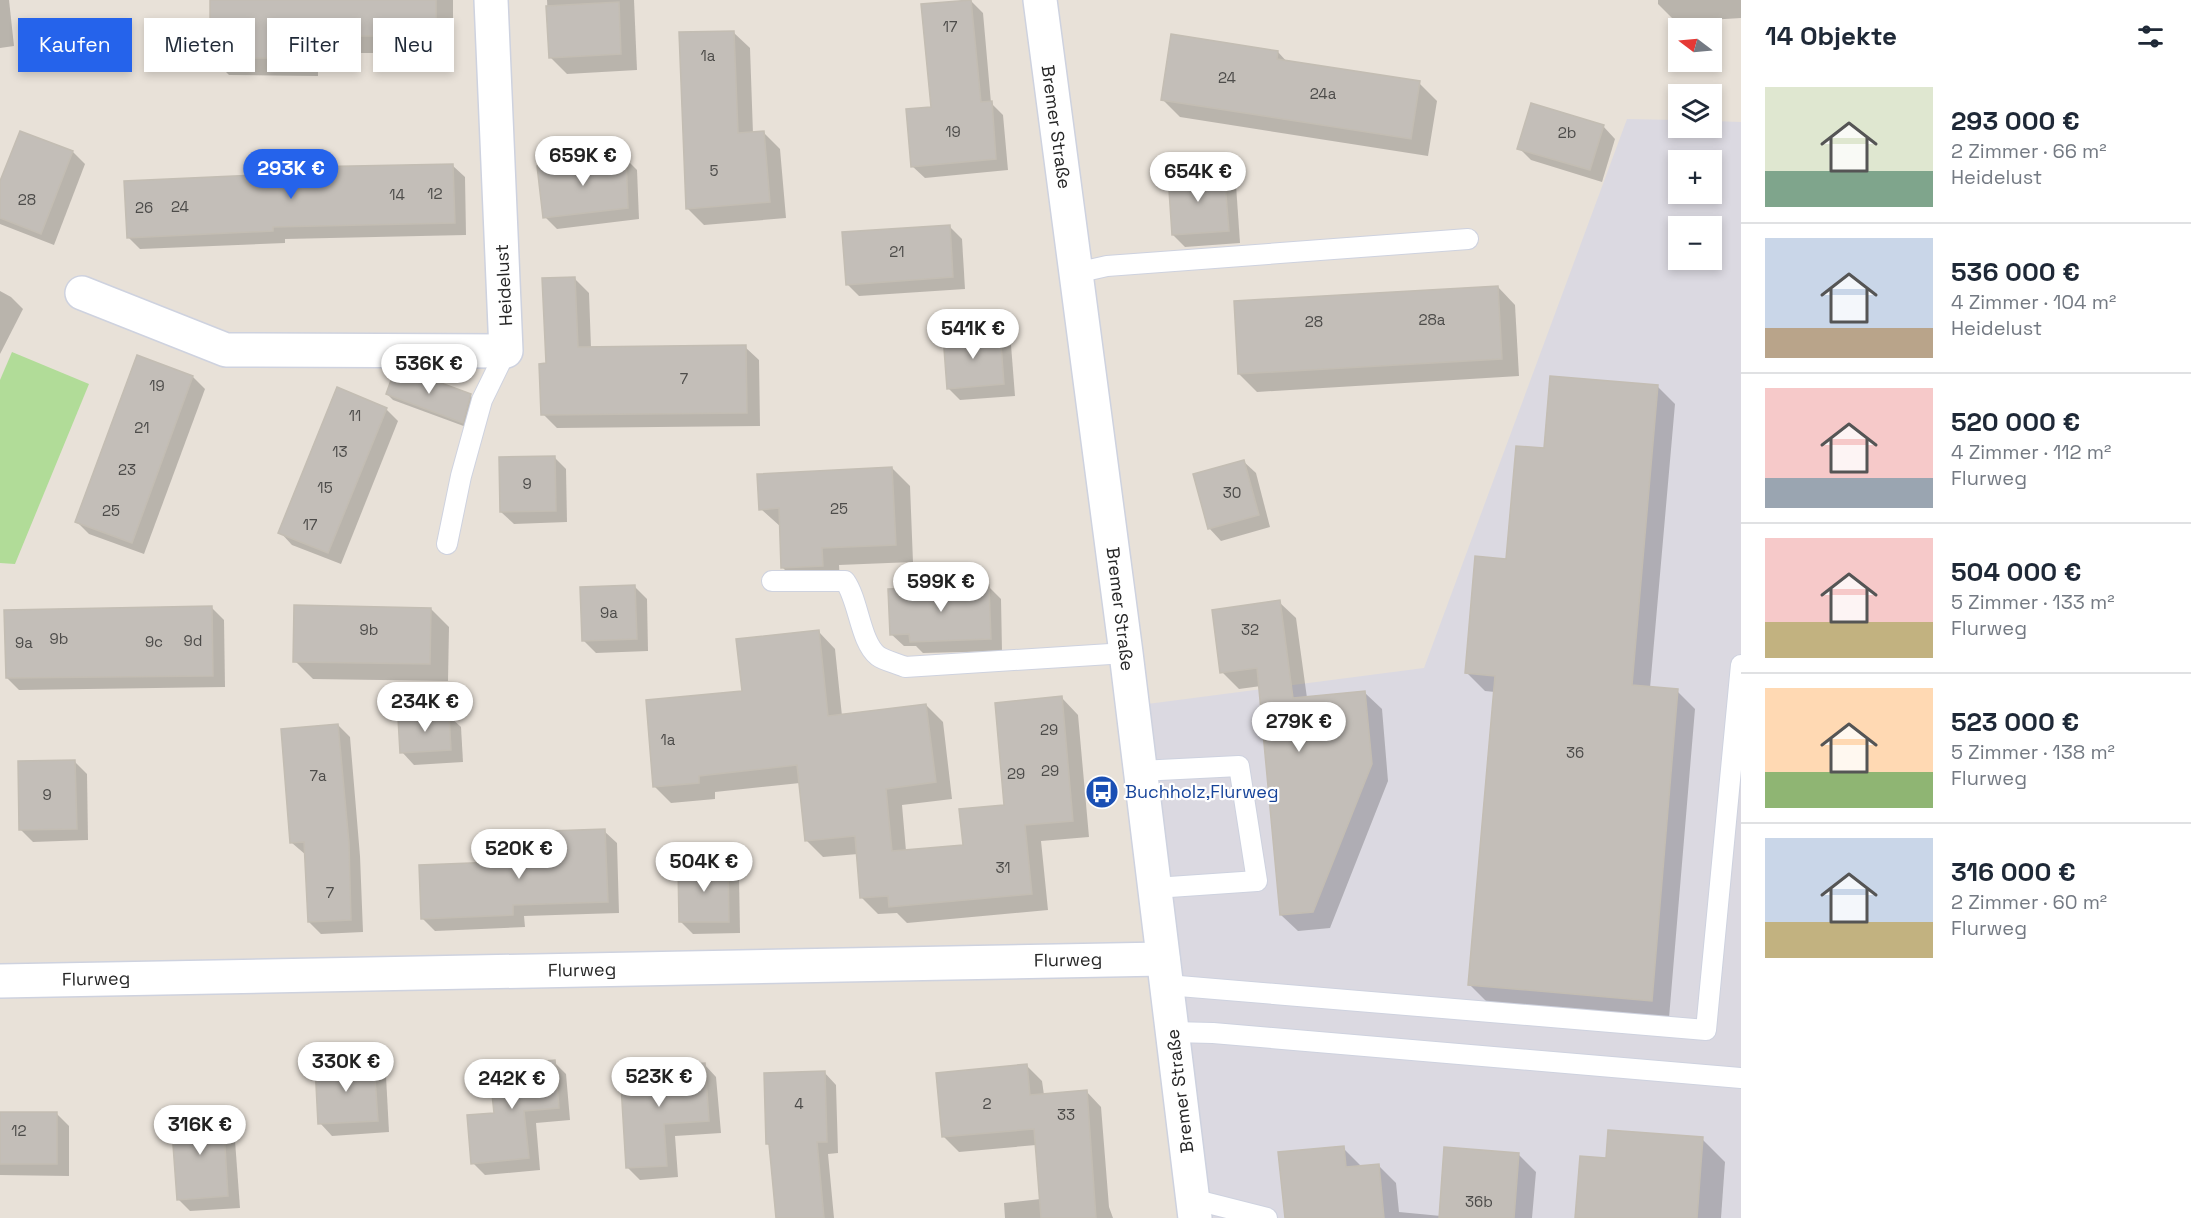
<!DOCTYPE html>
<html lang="de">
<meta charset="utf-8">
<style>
body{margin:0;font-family:"Space Grotesk",sans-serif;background:#f2f2f3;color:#1f2937;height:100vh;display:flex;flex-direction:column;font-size:22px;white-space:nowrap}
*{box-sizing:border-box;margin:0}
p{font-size:20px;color:#747a83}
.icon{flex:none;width:33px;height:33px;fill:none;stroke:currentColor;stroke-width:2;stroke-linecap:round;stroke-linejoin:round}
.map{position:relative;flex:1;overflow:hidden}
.panel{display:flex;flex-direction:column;background:#fff;width:450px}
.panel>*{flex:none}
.banner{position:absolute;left:18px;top:18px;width:570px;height:54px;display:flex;gap:12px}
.needle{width:39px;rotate:286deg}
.buttons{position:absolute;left:1668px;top:18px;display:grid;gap:12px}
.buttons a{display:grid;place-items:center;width:54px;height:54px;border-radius:0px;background:#fff;box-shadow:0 3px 9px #0003;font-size:30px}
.price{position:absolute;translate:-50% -51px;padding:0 14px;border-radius:21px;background:#fff;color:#222;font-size:20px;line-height:39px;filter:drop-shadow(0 2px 3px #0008)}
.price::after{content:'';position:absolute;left:50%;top:36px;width:18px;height:14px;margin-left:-9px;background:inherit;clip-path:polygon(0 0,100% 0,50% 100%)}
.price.on{background:#2563eb;color:#fff}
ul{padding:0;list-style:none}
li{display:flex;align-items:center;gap:18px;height:150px;padding:0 24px}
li+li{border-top:2px solid #e0e1e3}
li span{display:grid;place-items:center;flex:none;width:168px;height:120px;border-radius:0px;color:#555}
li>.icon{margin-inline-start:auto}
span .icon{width:72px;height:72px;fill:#fffc;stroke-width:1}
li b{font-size:26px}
h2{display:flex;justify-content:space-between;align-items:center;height:72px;padding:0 24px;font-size:26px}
.tag{padding:0 21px;border-radius:0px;background:#fff;box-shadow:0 3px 9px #0003;font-size:21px;line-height:54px}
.tag.on{background:#2563eb;color:#fff}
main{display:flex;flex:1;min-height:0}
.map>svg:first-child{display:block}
.industrial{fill:#dbd9e1;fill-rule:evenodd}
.green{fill:#b1dc98}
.shadow{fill:#0003}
.building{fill:#c3beb8;stroke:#c3bdb3;stroke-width:1.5}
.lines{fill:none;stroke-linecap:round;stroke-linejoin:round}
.service-casing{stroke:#ced2df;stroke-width:22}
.minor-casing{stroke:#ced2df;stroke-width:36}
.tertiary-casing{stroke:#ced2df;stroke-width:36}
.service{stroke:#fff;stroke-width:20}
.minor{stroke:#fff;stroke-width:33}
.tertiary{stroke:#fff;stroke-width:33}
.labels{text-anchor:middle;stroke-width:4.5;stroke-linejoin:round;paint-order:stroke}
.number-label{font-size:15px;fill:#4d4c4a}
.street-label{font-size:18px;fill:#262626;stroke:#fff}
.transit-label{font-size:18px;fill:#164399;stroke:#fff;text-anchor:start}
</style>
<main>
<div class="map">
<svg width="1741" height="1218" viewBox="0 0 1741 1218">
<rect width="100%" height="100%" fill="#e8e1d8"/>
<path class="industrial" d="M 1627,119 L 1678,120 L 1678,128 L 1712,128 L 1712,121 L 1741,122 L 1741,1218 L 1195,1218 L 1132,706 L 1424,668 ZM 1678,160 L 1712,160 L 1712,194 L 1678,194 ZM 1678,226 L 1712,226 L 1712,260 L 1678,260 Z"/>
<path class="green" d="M 12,352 L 89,384 L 15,564 L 0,563 L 0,380 Z"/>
<g class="shadow">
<path d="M 0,0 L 9,0 L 14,46 L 0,48 Z"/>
<path d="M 212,0 L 453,0 L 453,53 L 318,53 L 318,76 L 229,75 L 211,57 Z"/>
<path d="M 547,0 L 634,0 L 637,70 L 567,74 L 550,57 Z"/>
<path d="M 1658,0 L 1741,0 L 1741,18 L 1676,22 L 1658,4 Z"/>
<path d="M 971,1 L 983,13 L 991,103 L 1003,115 L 1008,170 L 925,178 L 912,166 Z"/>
<path d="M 733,32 L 750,48 L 753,134 L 764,133 L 780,149 L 786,218 L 704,225 L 687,208 Z"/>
<path d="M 1278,52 L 1288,63 L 1419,83 L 1437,101 L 1428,156 L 1180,117 L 1162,99 Z"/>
<path d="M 1603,126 L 1615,139 L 1602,182 L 1531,160 L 1519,148 Z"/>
<path d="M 20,133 L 73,152 L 85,164 L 54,245 L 0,224 L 0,186 Z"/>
<path d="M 625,158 L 637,170 L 639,219 L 557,229 L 545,217 Z"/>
<path d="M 452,165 L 465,177 L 466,235 L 285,239 L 285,243 L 140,249 L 128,237 Z"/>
<path d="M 1224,173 L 1236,185 L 1240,243 L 1185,247 L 1173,235 Z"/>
<path d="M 950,227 L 962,239 L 965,289 L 859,296 L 847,284 Z"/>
<path d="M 575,279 L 589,293 L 591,348 L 745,347 L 759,360 L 760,426 L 557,428 L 543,414 L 547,365 Z"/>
<path d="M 1498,287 L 1515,305 L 1519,376 L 1257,392 L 1239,374 Z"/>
<path d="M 0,291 L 11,297 L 23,309 L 0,354 Z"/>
<path d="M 999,333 L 1011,345 L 1015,396 L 960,400 L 948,388 Z"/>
<path d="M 138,357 L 193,377 L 205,389 L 144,554 L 89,534 L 77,522 Z"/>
<path d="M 403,371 L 471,396 L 476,402 L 469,428 L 393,400 L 387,394 Z"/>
<path d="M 1657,386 L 1675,404 L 1650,688 L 1677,691 L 1695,709 L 1669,1018 L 1488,1003 L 1470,985 L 1495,692 L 1485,691 L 1467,673 L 1546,450 Z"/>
<path d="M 386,409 L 398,421 L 341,564 L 292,545 L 280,532 Z"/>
<path d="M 554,457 L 566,469 L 567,522 L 514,524 L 501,512 Z"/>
<path d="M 1243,461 L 1256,473 L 1270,527 L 1221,541 L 1209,528 Z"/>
<path d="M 892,468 L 910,486 L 913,562 L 839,565 L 840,583 L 801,586 L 783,568 L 781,527 L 761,509 Z"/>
<path d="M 635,587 L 647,599 L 648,651 L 596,653 L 584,641 Z"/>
<path d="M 989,587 L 1001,599 L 1002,651 L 923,653 L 916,646 L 904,646 L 891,634 Z"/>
<path d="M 1279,602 L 1296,618 L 1307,698 L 1365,693 L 1382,709 L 1388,781 L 1330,928 L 1298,931 L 1281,915 L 1261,686 L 1239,689 L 1222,672 Z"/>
<path d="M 212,608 L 224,620 L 225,687 L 19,690 L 7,678 Z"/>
<path d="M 431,609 L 449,627 L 448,681 L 313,679 L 295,661 Z"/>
<path d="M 819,632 L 835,649 L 842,716 L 926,705 L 943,722 L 952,799 L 902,805 L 906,851 L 964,846 L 1006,806 L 1062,698 L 1078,715 L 1089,837 L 1041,841 L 1048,910 L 907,923 L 897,913 L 878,914 L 862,898 L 858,854 L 823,857 L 807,841 L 800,783 L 715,792 L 715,799 L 671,803 L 654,786 L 743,693 Z"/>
<path d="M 448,715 L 461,727 L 463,762 L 414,765 L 402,752 Z"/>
<path d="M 338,725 L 350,737 L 360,856 L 363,932 L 321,934 L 309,922 L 306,855 L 292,843 Z"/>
<path d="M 74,761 L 87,774 L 88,840 L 33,842 L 21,830 Z"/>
<path d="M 604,831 L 617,843 L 619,913 L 524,916 L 525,927 L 435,931 L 422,918 L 552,861 Z"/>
<path d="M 727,865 L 739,877 L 740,933 L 693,934 L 681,922 Z"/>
<path d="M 554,1062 L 566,1074 L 570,1120 L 536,1123 L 540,1170 L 485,1175 L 473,1163 L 495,1114 Z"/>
<path d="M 374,1064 L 386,1076 L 389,1132 L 332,1136 L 320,1123 Z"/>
<path d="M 704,1064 L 716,1077 L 721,1133 L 675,1136 L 678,1177 L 640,1180 L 628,1168 Z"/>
<path d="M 1027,1066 L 1042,1081 L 1044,1095 L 1086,1091 L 1101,1107 L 1109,1207 L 1113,1218 L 1005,1218 L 1004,1203 L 1041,1199 L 1036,1145 L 959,1152 L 943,1136 Z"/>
<path d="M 824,1072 L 836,1085 L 838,1153 L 828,1154 L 834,1218 L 778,1218 L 771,1147 L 767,1143 Z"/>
<path d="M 0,1113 L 56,1113 L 69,1126 L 69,1176 L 0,1175 Z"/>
<path d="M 222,1115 L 234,1127 L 240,1208 L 190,1211 L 178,1199 Z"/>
<path d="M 1702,1139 L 1725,1162 L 1721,1218 L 1576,1218 Z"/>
<path d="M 1343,1148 L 1361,1166 L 1378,1165 L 1396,1183 L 1399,1212 L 1441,1216 L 1518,1154 L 1536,1172 L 1532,1218 L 1286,1218 Z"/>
</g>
<g class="building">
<path d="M 210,0 L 436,0 L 436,36 L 300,36 L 300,58 L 210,58 Z"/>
<path d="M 971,0 L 981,102 L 992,101 L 996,159 L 911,167 L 906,109 L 931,107 L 921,4 Z"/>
<path d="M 619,2 L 621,54 L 549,58 L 546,6 Z"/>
<path d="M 734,31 L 738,133 L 764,131 L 770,202 L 686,209 L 679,32 Z"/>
<path d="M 1171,34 L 1278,51 L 1277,59 L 1420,81 L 1411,139 L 1161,100 Z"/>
<path d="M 1531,103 L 1604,125 L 1590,170 L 1517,149 Z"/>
<path d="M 20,131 L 73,151 L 41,234 L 0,218 L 0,181 Z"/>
<path d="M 626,156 L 628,208 L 543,218 L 537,166 Z"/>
<path d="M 453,164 L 455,223 L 273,227 L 273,231 L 127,238 L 124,181 L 302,173 L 302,167 Z"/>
<path d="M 1224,171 L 1229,231 L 1172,235 L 1168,175 Z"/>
<path d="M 950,225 L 953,277 L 846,285 L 842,232 Z"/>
<path d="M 575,277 L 578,347 L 746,345 L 747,413 L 541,415 L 539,364 L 546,363 L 542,278 Z"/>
<path d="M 1498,286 L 1502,359 L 1238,374 L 1234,301 Z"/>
<path d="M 1000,331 L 1004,384 L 947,389 L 943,335 Z"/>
<path d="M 137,355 L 193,376 L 132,543 L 75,522 Z"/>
<path d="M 395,369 L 403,369 L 471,394 L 463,423 L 386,394 Z"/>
<path d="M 1550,376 L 1658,385 L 1632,685 L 1678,689 L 1652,1001 L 1468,985 L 1495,676 L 1465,673 L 1475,556 L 1506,559 L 1516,446 L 1544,448 Z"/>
<path d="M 337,387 L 387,408 L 328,553 L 278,533 Z"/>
<path d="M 555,456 L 556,511 L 500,512 L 499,457 Z"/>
<path d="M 1244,460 L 1259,515 L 1208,529 L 1193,474 Z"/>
<path d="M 892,467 L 896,545 L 822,548 L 823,566 L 781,568 L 779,508 L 759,510 L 757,474 Z"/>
<path d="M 635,585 L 637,639 L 582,641 L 580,587 Z"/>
<path d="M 989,585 L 991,639 L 910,642 L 909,634 L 890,635 L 888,589 Z"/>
<path d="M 1280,600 L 1293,698 L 1365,691 L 1372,764 L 1313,912 L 1280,915 L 1257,668 L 1220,673 L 1212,610 Z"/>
<path d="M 294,605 L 431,608 L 430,664 L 293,662 Z"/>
<path d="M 212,606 L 213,676 L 6,678 L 4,610 Z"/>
<path d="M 819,630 L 828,716 L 926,704 L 936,782 L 886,789 L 892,851 L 963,845 L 959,809 L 1004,805 L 995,703 L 1062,696 L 1073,821 L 1025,825 L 1032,894 L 889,907 L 888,896 L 860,898 L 855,836 L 805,841 L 797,765 L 699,776 L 699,783 L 653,787 L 646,700 L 742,691 L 736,639 Z"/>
<path d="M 449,713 L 451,750 L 400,753 L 398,718 Z"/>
<path d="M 338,724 L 349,843 L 351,920 L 308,922 L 304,842 L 290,843 L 281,729 Z"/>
<path d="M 75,760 L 77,829 L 19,830 L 18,761 Z"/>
<path d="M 605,829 L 608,902 L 513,905 L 513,915 L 421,919 L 419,865 L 550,860 L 549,831 Z"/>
<path d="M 728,864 L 729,922 L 679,922 L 678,865 Z"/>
<path d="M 555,1060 L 559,1108 L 524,1111 L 529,1158 L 471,1164 L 467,1115 L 494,1113 L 489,1066 Z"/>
<path d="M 374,1063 L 378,1121 L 318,1124 L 315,1065 Z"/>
<path d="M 705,1063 L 709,1121 L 664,1124 L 667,1166 L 626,1168 L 620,1069 Z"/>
<path d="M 1027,1064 L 1030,1095 L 1087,1090 L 1096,1218 L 1041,1218 L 1034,1129 L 942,1137 L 936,1073 Z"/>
<path d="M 825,1071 L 827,1142 L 817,1142 L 824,1218 L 776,1218 L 769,1144 L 766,1144 L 764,1073 Z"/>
<rect x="0" y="1112" width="57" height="52"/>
<path d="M 223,1113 L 228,1196 L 177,1200 L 171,1117 Z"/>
<path d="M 1608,1130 L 1703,1137 L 1697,1218 L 1575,1218 L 1580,1156 L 1606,1158 Z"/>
<path d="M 1344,1146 L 1346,1167 L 1379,1164 L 1384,1218 L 1285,1218 L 1278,1152 Z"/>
<path d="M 1444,1147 L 1519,1153 L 1514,1218 L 1439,1218 Z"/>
</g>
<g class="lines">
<defs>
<g id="service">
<path d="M 1076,273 L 1107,266 L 1468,239"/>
<path d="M 447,544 L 461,476 L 482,400 L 506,351"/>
<path d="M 772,581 L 845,581 C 859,601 860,642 878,656 C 885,661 897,663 905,667 L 1126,653"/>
<path d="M 1140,771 L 1239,766 L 1257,881 L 1155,888"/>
<path d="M 1167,985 L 1706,1030 L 1741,665"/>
<path d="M 1172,1032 L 1213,1033 L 1741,1078"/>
<path d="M 1192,1199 L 1267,1218"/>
</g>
<g id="minor">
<path d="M 82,293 L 226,350 L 506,351 L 491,0"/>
<path d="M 0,981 L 1163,959"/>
</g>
<path id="tertiary" d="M 1040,0 L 1126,653 L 1195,1218"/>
</defs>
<use href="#service" class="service-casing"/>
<use href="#minor" class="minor-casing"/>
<use href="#tertiary" class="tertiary-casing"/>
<use href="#service" class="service"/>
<use href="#minor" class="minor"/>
<use href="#tertiary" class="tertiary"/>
</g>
<defs>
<symbol id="bus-disc" viewBox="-11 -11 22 22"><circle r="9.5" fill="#1a4fb4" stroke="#fff"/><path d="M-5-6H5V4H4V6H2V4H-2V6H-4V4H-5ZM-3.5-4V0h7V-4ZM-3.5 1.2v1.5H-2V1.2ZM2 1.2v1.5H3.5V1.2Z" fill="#fff"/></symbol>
</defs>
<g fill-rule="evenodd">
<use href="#bus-disc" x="1083" y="773" width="38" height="38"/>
</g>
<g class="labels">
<g class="number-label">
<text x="950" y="32">17</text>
<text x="708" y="61">1a</text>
<text x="1227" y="83">24</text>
<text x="1323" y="99">24a</text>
<text x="953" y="137">19</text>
<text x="1567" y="138">2b</text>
<text x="714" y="176">5</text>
<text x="435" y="199">12</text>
<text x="397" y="200">14</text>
<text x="27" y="205">28</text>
<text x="180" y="212">24</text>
<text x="144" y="213">26</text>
<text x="897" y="257">21</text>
<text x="1432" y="325">28a</text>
<text x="1314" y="327">28</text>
<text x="684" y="384">7</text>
<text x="157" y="391">19</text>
<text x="355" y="421">11</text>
<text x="142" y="433">21</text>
<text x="340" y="457">13</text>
<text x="127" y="475">23</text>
<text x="527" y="489">9</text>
<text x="325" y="493">15</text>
<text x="1232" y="498">30</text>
<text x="839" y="514">25</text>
<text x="111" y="516">25</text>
<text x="310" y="530">17</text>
<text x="609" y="618">9a</text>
<text x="369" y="635">9b</text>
<text x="1250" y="635">32</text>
<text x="59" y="644">9b</text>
<text x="193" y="646">9d</text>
<text x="154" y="647">9c</text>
<text x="24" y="648">9a</text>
<text x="1049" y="735">29</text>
<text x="668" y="745">1a</text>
<text x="1575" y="758">36</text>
<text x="1050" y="776">29</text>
<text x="1016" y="779">29</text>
<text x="318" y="781">7a</text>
<text x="47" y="800">9</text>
<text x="1003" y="873">31</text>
<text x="330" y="898">7</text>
<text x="799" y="1109">4</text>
<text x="987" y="1109">2</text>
<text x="1066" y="1120">33</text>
<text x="19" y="1136">12</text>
<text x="1479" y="1207">36b</text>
</g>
<g class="street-label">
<text transform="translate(1056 127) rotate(82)" y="6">Bremer Straße</text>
<text transform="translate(504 285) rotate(-93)" y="6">Heidelust</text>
<text transform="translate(1120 609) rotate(83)" y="6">Bremer Straße</text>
<text transform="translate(1068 960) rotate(-1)" y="6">Flurweg</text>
<text transform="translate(582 970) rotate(-1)" y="6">Flurweg</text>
<text transform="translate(96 979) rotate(-1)" y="6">Flurweg</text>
<text transform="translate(1180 1091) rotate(-97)" y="6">Bremer Straße</text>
</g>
<g class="transit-label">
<text x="1125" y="798">Buchholz,Flurweg</text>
</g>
</g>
</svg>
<div class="buttons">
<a><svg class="needle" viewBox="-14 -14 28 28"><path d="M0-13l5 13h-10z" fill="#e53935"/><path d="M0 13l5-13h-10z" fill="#747a83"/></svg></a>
<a><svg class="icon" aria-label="layers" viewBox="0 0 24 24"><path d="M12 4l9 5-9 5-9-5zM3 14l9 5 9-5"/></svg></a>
<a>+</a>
<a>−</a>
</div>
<b class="price" style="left:583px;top:187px">659K €</b>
<b class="price on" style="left:291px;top:200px">293K €</b>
<b class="price" style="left:1198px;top:203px">654K €</b>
<b class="price" style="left:973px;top:360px">541K €</b>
<b class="price" style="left:429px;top:395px">536K €</b>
<b class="price" style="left:941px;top:613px">599K €</b>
<b class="price" style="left:425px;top:733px">234K €</b>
<b class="price" style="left:1299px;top:753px">279K €</b>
<b class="price" style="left:519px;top:880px">520K €</b>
<b class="price" style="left:704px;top:893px">504K €</b>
<b class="price" style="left:346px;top:1093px">330K €</b>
<b class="price" style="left:659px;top:1108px">523K €</b>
<b class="price" style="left:512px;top:1110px">242K €</b>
<b class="price" style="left:200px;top:1156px">316K €</b>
<div class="banner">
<a class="tag on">Kaufen</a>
<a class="tag">Mieten</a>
<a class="tag">Filter</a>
<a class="tag">Neu</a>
</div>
</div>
<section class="panel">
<h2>14 Objekte<svg class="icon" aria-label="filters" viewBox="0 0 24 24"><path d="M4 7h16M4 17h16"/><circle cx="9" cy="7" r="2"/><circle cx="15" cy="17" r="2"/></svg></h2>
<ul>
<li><span style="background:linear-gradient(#dfe7d0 70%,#7fa58c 0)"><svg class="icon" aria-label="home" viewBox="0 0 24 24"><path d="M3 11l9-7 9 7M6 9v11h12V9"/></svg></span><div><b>293 000 €</b><p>2 Zimmer · 66 m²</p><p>Heidelust</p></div></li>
<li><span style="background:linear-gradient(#c9d6e8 75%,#b9a48a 0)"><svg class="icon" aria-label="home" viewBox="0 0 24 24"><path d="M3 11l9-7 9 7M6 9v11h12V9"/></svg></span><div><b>536 000 €</b><p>4 Zimmer · 104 m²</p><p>Heidelust</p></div></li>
<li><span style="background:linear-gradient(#f6c9c9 75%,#9aa5b1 0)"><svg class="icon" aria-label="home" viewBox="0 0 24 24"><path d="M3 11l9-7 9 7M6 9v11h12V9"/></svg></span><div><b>520 000 €</b><p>4 Zimmer · 112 m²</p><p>Flurweg</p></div></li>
<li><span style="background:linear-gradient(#f6c9c9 70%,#c2b280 0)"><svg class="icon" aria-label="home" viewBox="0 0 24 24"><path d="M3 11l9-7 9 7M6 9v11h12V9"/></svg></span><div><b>504 000 €</b><p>5 Zimmer · 133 m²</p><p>Flurweg</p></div></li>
<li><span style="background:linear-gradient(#ffd9b3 70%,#8fb573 0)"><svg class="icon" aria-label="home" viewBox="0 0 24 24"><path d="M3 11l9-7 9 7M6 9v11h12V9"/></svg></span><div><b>523 000 €</b><p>5 Zimmer · 138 m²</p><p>Flurweg</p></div></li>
<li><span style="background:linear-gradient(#c9d6e8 70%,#c2b280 0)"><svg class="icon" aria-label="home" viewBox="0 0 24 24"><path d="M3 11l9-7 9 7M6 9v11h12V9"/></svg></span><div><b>316 000 €</b><p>2 Zimmer · 60 m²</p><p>Flurweg</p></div></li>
</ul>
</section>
</main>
